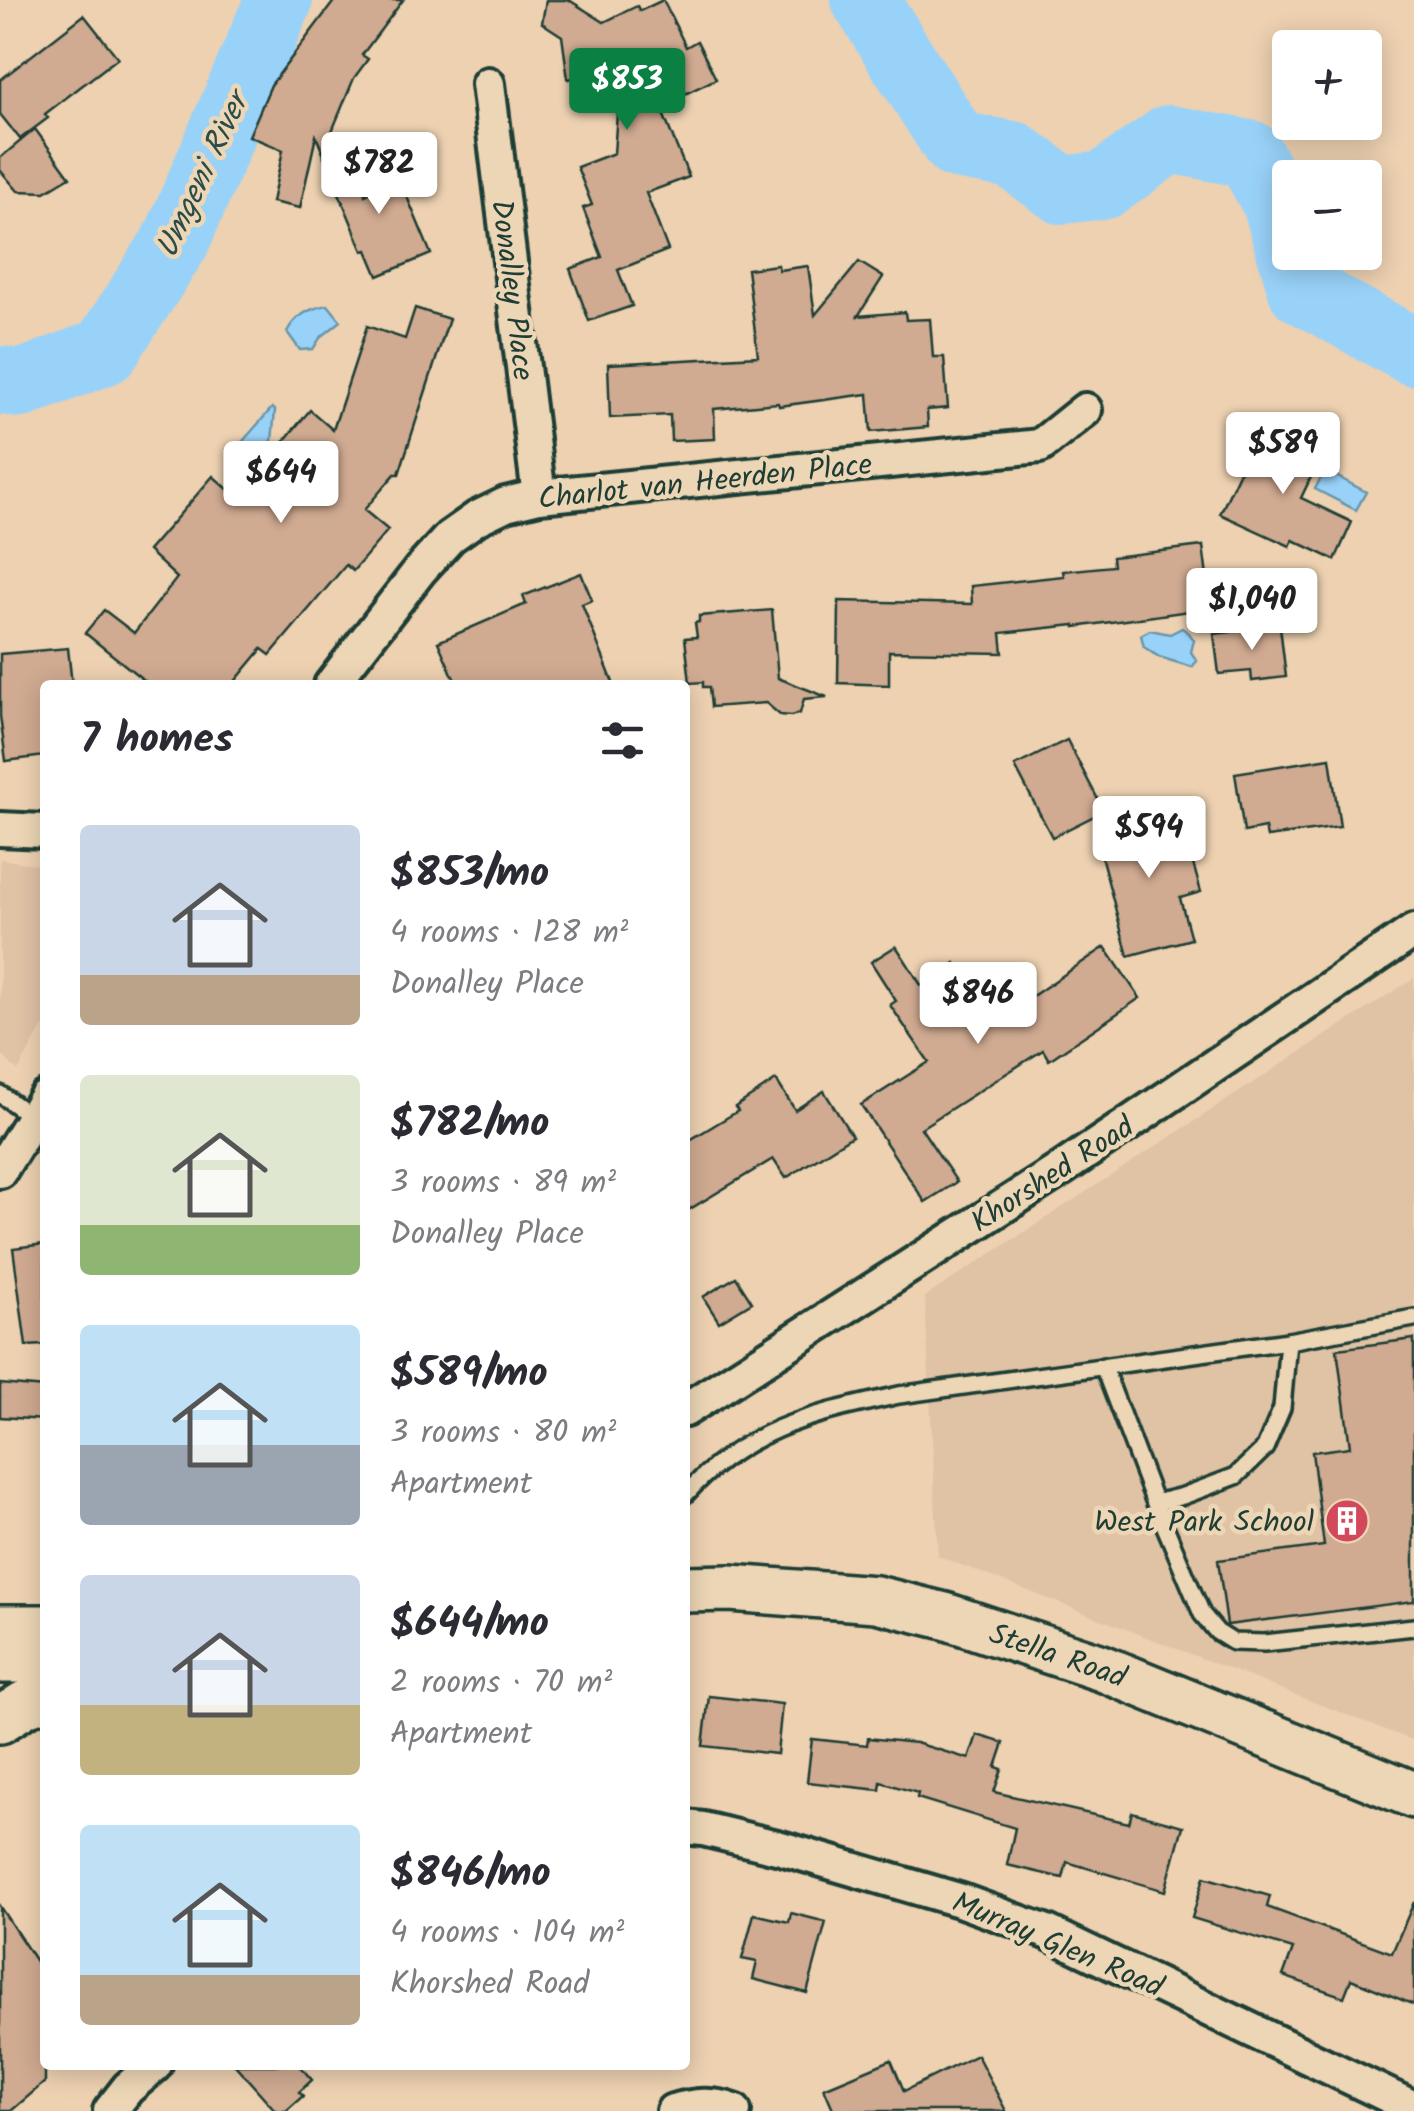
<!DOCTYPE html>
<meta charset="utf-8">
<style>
body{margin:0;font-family:Kalam,sans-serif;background:#f2f2f3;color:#2b2b33;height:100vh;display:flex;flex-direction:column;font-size:38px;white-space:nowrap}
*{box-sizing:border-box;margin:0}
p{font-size:32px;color:#7c7c81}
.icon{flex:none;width:55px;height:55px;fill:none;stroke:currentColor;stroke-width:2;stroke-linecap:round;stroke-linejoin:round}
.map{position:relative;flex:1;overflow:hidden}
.sheet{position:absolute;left:40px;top:680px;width:650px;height:1390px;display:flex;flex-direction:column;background:#fff;border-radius:10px;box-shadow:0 5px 25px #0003}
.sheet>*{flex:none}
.tools{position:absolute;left:1272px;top:30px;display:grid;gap:20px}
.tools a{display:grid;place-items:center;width:110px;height:110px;border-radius:10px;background:#fff;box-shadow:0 5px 25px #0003;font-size:50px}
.price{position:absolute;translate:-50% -85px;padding:0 22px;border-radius:10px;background:#fff;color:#222;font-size:32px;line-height:65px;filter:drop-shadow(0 2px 5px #0008)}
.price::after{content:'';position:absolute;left:50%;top:60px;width:30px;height:22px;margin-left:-15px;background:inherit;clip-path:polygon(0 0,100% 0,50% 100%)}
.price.selected{background:#0b8043;color:#fff}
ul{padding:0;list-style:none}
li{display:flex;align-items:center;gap:30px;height:250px;padding:0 40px}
li span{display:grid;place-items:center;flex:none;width:280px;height:200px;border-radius:10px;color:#555}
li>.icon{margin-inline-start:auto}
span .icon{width:120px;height:120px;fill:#fffc;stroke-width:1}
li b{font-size:42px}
h2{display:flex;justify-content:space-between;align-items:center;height:120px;padding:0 40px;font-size:42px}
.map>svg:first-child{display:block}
.built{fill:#e0c2a5}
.water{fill:#99d2f9;stroke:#6896aa;stroke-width:2.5}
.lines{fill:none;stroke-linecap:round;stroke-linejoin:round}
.river{stroke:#99d2f9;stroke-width:68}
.building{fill:#d0aa91;stroke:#1f3d34;stroke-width:2.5}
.lane-casing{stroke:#1f3d34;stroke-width:22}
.street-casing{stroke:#1f3d34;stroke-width:40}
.secondary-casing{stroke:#1f3d34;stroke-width:52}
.lane{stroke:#ecd6b5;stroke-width:15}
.street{stroke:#ecd6b5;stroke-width:32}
.secondary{stroke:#ecd6b5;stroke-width:45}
.labels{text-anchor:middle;stroke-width:9;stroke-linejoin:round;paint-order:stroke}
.street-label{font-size:30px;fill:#1f3d34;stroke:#ecd6b5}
.poi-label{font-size:30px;fill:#1f3d34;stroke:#ecd6b5;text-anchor:end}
.water-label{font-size:32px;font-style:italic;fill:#2b4c48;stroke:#ecd6b5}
</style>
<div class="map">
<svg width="1414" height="2111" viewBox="0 0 1414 2111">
<rect width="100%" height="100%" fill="#edd1b1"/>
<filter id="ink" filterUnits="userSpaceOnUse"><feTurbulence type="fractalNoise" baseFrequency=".01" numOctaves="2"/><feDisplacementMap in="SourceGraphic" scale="20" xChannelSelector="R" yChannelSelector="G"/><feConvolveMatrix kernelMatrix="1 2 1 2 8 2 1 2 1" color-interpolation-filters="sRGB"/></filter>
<g filter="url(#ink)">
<g class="built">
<path d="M 0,859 L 45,866 L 45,1023 L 18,1071 L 0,1053 Z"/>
<path d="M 1414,978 L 1414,1741 L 938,1556 L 925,1297 Z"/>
</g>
<g class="water">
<path d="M 328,305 L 341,321 L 320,338 L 313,349 L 300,350 L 287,332 C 295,315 311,308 328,305 Z"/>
<path d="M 272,408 L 275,410 L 272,441 L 244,468 L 230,456 Z"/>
<path d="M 1325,470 L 1366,492 L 1356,510 L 1315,489 Z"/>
<path d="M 1182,628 L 1189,633 L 1194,640 L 1191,652 L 1197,661 L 1192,667 L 1159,657 L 1144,647 L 1141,635 L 1150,630 L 1170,634 Z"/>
</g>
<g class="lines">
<g class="river">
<path d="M 865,0 L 956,145 L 1013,155 L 1062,190 L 1105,185 L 1169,139 L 1249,154 L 1276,203 L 1290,249"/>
<path d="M 1291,252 L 1302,290 L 1414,352"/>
<path d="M 0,380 L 21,384 L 105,351 L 176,241 L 279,0"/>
</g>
</g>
<g class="building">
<path d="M 335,0 L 403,0 L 362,55 L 368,59 L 354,78 L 323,153 L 316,136 L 300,208 L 272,202 L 283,150 L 249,136 L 271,85 Z"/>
<path d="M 546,0 L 569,0 L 604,22 L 637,6 L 640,11 L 663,0 L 686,47 L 697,41 L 716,79 L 660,106 L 689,177 L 646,193 L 668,250 L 618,270 L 632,306 L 589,321 L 570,269 L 602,257 L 583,208 L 592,205 L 577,167 L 614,153 L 618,100 L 575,95 L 573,78 L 568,79 L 562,36 L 542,23 Z"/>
<path d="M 84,15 L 118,58 L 45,114 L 48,118 L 20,139 L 0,114 L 0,80 Z"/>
<path d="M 35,129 L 70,177 L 45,192 L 18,191 L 0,170 L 0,158 Z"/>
<path d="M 362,155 L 365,195 L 400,180 L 431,254 L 378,276 L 367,250 L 363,251 L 324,157 Z"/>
<path d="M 859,262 L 883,277 L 858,316 L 905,312 L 906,320 L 930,319 L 933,357 L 944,357 L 948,408 L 927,410 L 928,427 L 871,432 L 868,394 L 779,406 L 778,403 L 714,409 L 715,439 L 671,441 L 670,415 L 610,418 L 608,364 L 758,356 L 747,269 L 778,265 L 779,270 L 808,266 L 815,315 Z"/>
<path d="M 415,308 L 449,319 L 399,474 L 395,474 L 364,510 L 388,530 L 353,571 L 346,565 L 270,655 L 262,649 L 232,685 L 150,685 L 85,633 L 104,610 L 134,633 L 177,578 L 148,551 L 213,476 L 237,497 L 310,410 L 333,430 L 367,326 L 405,339 Z"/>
<path d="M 1260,428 L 1321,456 L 1301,498 L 1352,522 L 1335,560 L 1293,540 L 1290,546 L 1220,514 Z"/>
<path d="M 1203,546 L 1211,608 L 1075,627 L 1075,625 L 1001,633 L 1003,653 L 889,651 L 889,685 L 838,683 L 839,601 L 972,604 L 971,586 L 1064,576 L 1063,571 L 1113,566 L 1112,557 Z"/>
<path d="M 581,573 L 592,600 L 582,604 L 614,685 L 457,685 L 438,642 L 526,604 L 523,596 Z"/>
<path d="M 772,610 L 778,678 L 827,697 L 804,699 L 800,713 L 791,716 L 780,715 L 766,703 L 711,707 L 709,687 L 703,687 L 703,682 L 690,683 L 685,638 L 697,637 L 695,623 L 699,622 L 699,616 Z"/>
<path d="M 1280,626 L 1286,677 L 1252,681 L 1251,671 L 1219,674 L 1214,634 Z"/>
<path d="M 68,648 L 72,685 L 45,685 L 45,756 L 6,761 L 0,716 L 0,654 Z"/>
<path d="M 1067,740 L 1104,811 L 1052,837 L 1015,766 Z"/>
<path d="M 1330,758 L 1340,827 L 1267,837 L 1265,828 L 1244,832 L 1235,773 Z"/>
<path d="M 1179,814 L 1201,892 L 1180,898 L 1191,939 L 1128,956 L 1095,833 L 1131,823 L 1132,827 Z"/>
<path d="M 896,946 L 921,985 L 955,963 L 994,1022 L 1105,947 L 1140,998 L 1049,1060 L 1043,1050 L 921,1128 L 957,1182 L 925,1202 L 861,1105 L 929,1062 L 890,1005 L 896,1001 L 871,962 Z"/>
<path d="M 776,1080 L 795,1110 L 824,1091 L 852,1136 L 786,1178 L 773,1159 L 685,1212 L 685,1143 L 738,1111 L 735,1107 Z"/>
<path d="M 45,1244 L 45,1345 L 26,1346 L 13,1248 Z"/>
<path d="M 736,1277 L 752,1302 L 719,1322 L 703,1297 Z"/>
<path d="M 1414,1339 L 1414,1601 L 1227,1625 L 1218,1560 L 1324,1546 L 1312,1452 L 1350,1447 L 1337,1349 Z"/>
<path d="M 0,1384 L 45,1388 L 45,1420 L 0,1417 Z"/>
<path d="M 709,1696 L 782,1704 L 777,1754 L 703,1746 Z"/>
<path d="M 977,1735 L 1004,1743 L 996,1767 L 1002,1769 L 994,1792 L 1129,1823 L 1132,1812 L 1183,1826 L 1165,1891 L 1067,1862 L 1063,1878 L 1007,1865 L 1015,1828 L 917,1798 L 918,1793 L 881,1782 L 880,1790 L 807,1782 L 812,1739 L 867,1745 L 868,1738 L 916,1743 L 969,1759 Z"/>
<path d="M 1204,1877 L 1270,1896 L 1267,1907 L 1392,1953 L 1414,1902 L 1414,2005 L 1351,1979 L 1344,1997 L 1283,1976 L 1293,1949 L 1192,1918 Z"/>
<path d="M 0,1907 L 45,1975 L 45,2082 L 11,2111 L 0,2111 Z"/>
<path d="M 791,1913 L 826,1922 L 807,1993 L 753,1979 L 757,1962 L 742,1959 L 754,1914 L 789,1922 Z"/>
<path d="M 977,2055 L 1006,2111 L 834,2111 L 824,2088 L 891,2060 L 904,2091 Z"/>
<path d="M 235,2065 L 299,2065 L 312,2080 L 299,2092 L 303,2096 L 286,2111 L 276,2111 Z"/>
</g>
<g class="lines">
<defs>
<g id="lane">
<path d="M 0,1094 L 32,1117"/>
<path d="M 1103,1366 L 1155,1503 L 1183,1496 L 1236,1476 L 1265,1448 L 1282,1408 L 1288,1341"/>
<path d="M 685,1495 C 746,1427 815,1414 899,1395 L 1288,1341 L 1414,1318"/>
<path d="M 1155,1503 L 1202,1614 L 1217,1632 L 1233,1642 L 1264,1643 L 1414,1627"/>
</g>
<g id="street">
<path d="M 488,84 L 539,496"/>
<path d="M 331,685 L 420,570 L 450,537 L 477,518 L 506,504 L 539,496 L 1040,446 L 1085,410"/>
<path d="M 0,829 L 45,831"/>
<path d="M 0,1171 L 45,1098"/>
<path d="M 685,1410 L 1063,1168 L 1414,931"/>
<path d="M 685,1827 L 703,1829 L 781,1848 L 962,1901 L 1047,1932 L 1414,2108"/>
<path d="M 110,2111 L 128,2088 L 155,2065"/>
<path d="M 673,2111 C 694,2105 713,2103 734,2111"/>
</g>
<g id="secondary">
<path d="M 685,1589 L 730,1588 L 876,1599 L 945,1616 L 1102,1668 L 1414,1795"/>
<path d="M 0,1628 L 45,1628"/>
<path d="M 0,1660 L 45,1660"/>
<path d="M 0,1720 L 25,1704 L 45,1697"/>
</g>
</defs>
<use href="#lane" class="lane-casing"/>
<use href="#street" class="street-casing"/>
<use href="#secondary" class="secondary-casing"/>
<use href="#lane" class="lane"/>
<use href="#street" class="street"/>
<use href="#secondary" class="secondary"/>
</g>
</g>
<defs>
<symbol id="building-disc" viewBox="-11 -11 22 22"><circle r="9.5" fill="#d1495b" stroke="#ecd6b5"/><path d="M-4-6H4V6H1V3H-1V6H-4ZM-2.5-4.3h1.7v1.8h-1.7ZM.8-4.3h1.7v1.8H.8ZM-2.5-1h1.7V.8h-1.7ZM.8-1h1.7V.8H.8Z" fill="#fff"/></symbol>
</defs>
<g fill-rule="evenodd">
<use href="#building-disc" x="1322" y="1496" width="50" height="50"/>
</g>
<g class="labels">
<g class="street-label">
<text transform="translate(513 290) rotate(83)" y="10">Donalley Place</text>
<text transform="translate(705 481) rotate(-6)" y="10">Charlot van Heerden Place</text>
<text transform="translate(1052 1174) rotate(-33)" y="10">Khorshed Road</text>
<text transform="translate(1058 1655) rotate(19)" y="10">Stella Road</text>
<text transform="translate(1058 1944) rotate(23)" y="10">Murray Glen Road</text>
</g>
<g class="poi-label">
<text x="1314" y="1531">West Park School</text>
</g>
<g class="water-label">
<text transform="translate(201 175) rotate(-65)" y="11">Umgeni River</text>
</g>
</g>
</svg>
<div class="tools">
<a>+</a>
<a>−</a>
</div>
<b class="price selected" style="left:627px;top:133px">$853</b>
<b class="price" style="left:379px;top:217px">$782</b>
<b class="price" style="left:1283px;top:497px">$589</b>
<b class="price" style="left:281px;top:526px">$644</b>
<b class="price" style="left:1252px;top:653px">$1,040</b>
<b class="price" style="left:1149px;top:881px">$594</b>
<b class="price" style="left:978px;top:1047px">$846</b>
<section class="sheet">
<h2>7 homes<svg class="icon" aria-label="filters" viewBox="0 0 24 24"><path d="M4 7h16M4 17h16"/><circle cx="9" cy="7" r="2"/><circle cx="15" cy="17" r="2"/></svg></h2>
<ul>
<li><span style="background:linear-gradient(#c9d6e8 75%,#b9a48a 0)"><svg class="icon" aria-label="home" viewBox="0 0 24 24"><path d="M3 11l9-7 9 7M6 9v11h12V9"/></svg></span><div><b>$853/mo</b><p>4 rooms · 128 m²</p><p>Donalley Place</p></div></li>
<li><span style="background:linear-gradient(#dfe7d0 75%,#8fb573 0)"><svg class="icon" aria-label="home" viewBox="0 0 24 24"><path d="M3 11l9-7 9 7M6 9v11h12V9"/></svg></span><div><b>$782/mo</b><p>3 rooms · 89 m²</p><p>Donalley Place</p></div></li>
<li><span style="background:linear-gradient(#bfe0f5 60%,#9aa5b1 0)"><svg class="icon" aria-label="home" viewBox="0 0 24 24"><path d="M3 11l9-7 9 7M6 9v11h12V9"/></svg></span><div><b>$589/mo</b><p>3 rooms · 80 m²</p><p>Apartment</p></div></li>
<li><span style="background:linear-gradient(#c9d6e8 65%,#c2b280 0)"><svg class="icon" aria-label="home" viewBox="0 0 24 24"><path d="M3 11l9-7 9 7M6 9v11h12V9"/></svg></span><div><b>$644/mo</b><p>2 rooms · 70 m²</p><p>Apartment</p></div></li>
<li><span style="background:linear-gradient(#bfe0f5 75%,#b9a48a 0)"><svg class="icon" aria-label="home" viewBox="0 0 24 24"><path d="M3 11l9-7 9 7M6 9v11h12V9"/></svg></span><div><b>$846/mo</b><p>4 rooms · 104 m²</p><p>Khorshed Road</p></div></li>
</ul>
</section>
</div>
